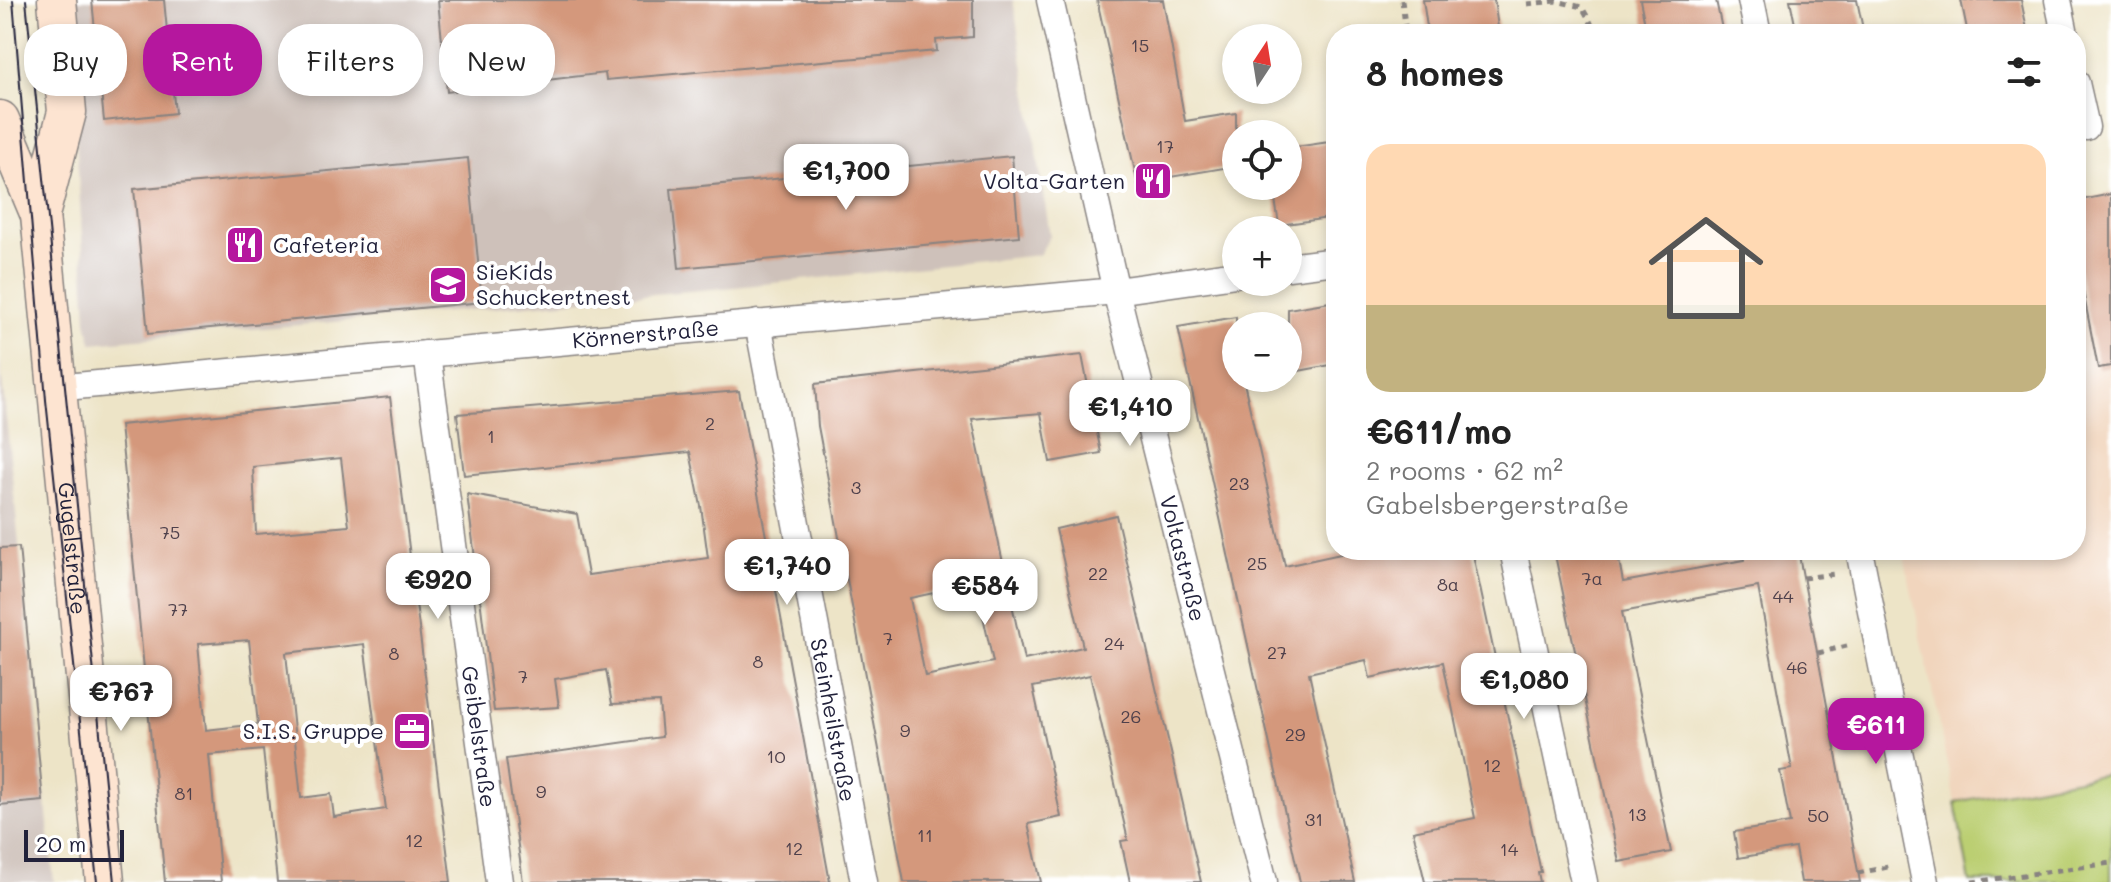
<!DOCTYPE html>
<meta charset="utf-8">
<style>
body{margin:0;font-family:Mali,sans-serif;background:#f2f2f2;color:#222;height:100vh;display:flex;flex-direction:column;font-size:30px;white-space:nowrap}
*{box-sizing:border-box;margin:0}
p{font-size:26px;color:#767676}
.icon{flex:none;width:44px;height:44px;fill:none;stroke:currentColor;stroke-width:2;stroke-linecap:round;stroke-linejoin:round}
.map{position:relative;flex:1;overflow:hidden}
.details{position:absolute;left:1326px;top:24px;width:760px;height:536px;display:flex;flex-direction:column;background:#fff;border-radius:32px;box-shadow:0 4px 12px #0003}
.details>*{flex:none}
.guide{position:absolute;left:24px;top:24px;width:760px;height:72px;display:flex;gap:16px}
.needle{width:52px;rotate:12deg}
.tools{position:absolute;left:1222px;top:24px;display:grid;gap:16px}
.tools a{display:grid;place-items:center;width:80px;height:80px;border-radius:50%;background:#fff;box-shadow:0 4px 12px #0003;font-size:40px}
.scale{position:absolute;left:24px;bottom:20px;width:100px;box-sizing:border-box;padding-left:8px;border:4px solid #22223b;border-top:0;font-size:22px;line-height:28px;white-space:nowrap;color:#22223b;-webkit-text-stroke:6px #fff;paint-order:stroke}
.price{position:absolute;translate:-50% -68px;padding:0 18px;border-radius:16px;background:#fff;color:#222;font-size:26px;line-height:52px;filter:drop-shadow(0 2px 4px #0008)}
.price::after{content:'';position:absolute;left:50%;top:48px;width:24px;height:18px;margin-left:-12px;background:inherit;clip-path:polygon(0 0,100% 0,50% 100%)}
.price.current{background:#b5179e;color:#fff}
ul{padding:0;list-style:none}
li{display:grid;align-content:center;gap:16px;height:424px;padding:0 40px}
li span{display:grid;place-items:center;height:248px;border-radius:24px;color:#555}
li>.icon{margin-inline-start:auto}
span .icon{width:144px;height:144px;fill:#fffc;stroke-width:1}
li b{font-size:34px}
h2{display:flex;justify-content:space-between;align-items:center;height:96px;padding:0 40px;font-size:34px}
.pill{padding:0 28px;border-radius:32px;background:#fff;box-shadow:0 4px 12px #0003;font-size:28px;line-height:72px}
.pill.current{background:#b5179e;color:#fff}
.map>svg:first-child{display:block}
.built{fill:#f1d5bd}
.industrial{fill:#cec1ba}
.green{fill:#bbcf72;stroke:#6e7856;stroke-width:2}
.building{fill:#d4987c;fill-rule:evenodd}
.lines{fill:none;stroke-linecap:round;stroke-linejoin:round}
.street-casing{stroke:#888381;stroke-width:29}
.secondary-casing{stroke:#888381;stroke-width:41}
.path{stroke:#888381;stroke-width:5;stroke-dasharray:6 6;stroke-linecap:butt}
.street{stroke:#fff;stroke-width:26}
.secondary{stroke:#fde4d1;stroke-width:38}
.tram{stroke:#22223b;stroke-width:2}
.labels{text-anchor:middle;stroke-width:8;stroke-linejoin:round;paint-order:stroke}
.number-label{font-size:18px;fill:#4e404b}
.poi-label{font-size:22px;fill:#22223b;stroke:#fff;text-anchor:end}
.street-label{font-size:22px;fill:#22223b;stroke:#fff}
</style>
<div class="map">
<svg width="2111" height="882" viewBox="0 0 2111 882">
<rect width="100%" height="100%" fill="#fff"/>
<filter id="ink" filterUnits="userSpaceOnUse"><feTurbulence type="fractalNoise" baseFrequency=".0125" numOctaves="2"/><feDisplacementMap in="SourceGraphic" scale="16" xChannelSelector="R" yChannelSelector="G"/><feConvolveMatrix kernelMatrix="1 2 1 2 8 2 1 2 1" color-interpolation-filters="sRGB"/></filter>
<filter id="wash" filterUnits="userSpaceOnUse"><feTurbulence type="fractalNoise" baseFrequency=".006" numOctaves="4" result="noise"/><feDisplacementMap in="SourceGraphic" scale="32" xChannelSelector="R" yChannelSelector="G"/><feGaussianBlur stdDeviation="1.8" result="paint"/><feColorMatrix in="noise" values="0 0 0 0 0 0 0 0 0 0 0 0 0 0 0 0 0 1.4 0 .05"/><feComposite in="paint" operator="in"/></filter>
<g filter="url(#wash)">
<rect width="100%" height="100%" fill="#ede4c7"/>
<path class="built" d="M 2111,194 L 2111,773 L 1955,802 L 1903,550 L 2076,550 L 2076,201 Z"/>
<g class="industrial">
<path d="M 68,0 L 1013,0 L 1050,236 L 1039,255 L 735,287 L 92,343 L 87,321 Z"/>
<path d="M 0,360 L 54,882 L 0,882 Z"/>
</g>
<path class="green" d="M 2111,773 L 2111,882 L 1970,882 L 1955,802 Z"/>
<g id="blocks">
<g class="building">
<path d="M 92,0 L 164,0 L 175,113 L 104,121 Z"/>
<path d="M 438,0 L 973,0 L 973,37 L 936,40 L 937,51 L 606,80 L 605,73 L 447,92 Z"/>
<path d="M 1097,0 L 1163,0 L 1185,121 L 1236,113 L 1236,166 L 1164,178 L 1167,190 L 1140,194 Z"/>
<path d="M 1423,0 L 1494,0 L 1499,34 L 1428,34 Z"/>
<path d="M 1640,0 L 1716,0 L 1723,34 L 1647,34 Z"/>
<path d="M 1790,0 L 1857,0 L 1864,34 L 1797,34 Z"/>
<path d="M 1961,0 L 2021,0 L 2028,34 L 1968,34 Z"/>
<path d="M 1336,141 L 1336,217 L 1279,225 L 1273,186 L 1288,186 L 1288,148 Z"/>
<path d="M 1012,156 L 1019,236 L 679,268 L 671,189 Z"/>
<path d="M 468,158 L 482,302 L 148,334 L 134,189 Z"/>
<path d="M 2111,194 L 2111,366 L 2098,368 L 2076,255 L 2076,201 Z"/>
<path d="M 1336,301 L 1336,364 L 1288,373 L 1288,309 Z"/>
<path d="M 1236,317 L 1236,378 L 1243,378 L 1285,566 L 1359,550 L 1472,550 L 1541,872 L 1538,872 L 1540,882 L 1425,882 L 1413,831 L 1475,818 L 1443,662 L 1370,678 L 1366,660 L 1309,673 L 1355,882 L 1300,882 L 1178,327 Z"/>
<path d="M 1082,355 L 1101,453 L 1050,462 L 1041,413 L 972,419 L 1024,660 L 1083,647 L 1056,529 L 1116,515 L 1201,882 L 1130,882 L 1121,841 L 1128,840 L 1090,675 L 1033,687 L 1061,817 L 1028,824 L 1041,882 L 904,882 L 818,426 L 815,384 ZM 976,584 L 993,662 L 925,676 L 910,598 Z"/>
<path d="M 739,391 L 830,882 L 523,882 L 506,759 L 662,737 L 659,702 L 612,704 L 606,670 L 555,679 L 559,707 L 494,711 L 467,494 L 577,514 L 588,575 L 708,558 L 701,506 L 690,452 L 464,475 L 457,414 Z"/>
<path d="M 390,397 L 451,882 L 277,882 L 263,750 L 209,755 L 221,882 L 165,882 L 120,425 ZM 341,458 L 349,526 L 256,534 L 253,467 ZM 249,640 L 258,724 L 206,730 L 198,644 ZM 364,644 L 386,809 L 334,817 L 331,794 L 301,798 L 286,653 Z"/>
<path d="M 19,547 L 43,801 L 0,805 L 0,548 Z"/>
<path d="M 1554,550 L 1617,550 L 1623,582 L 1744,560 L 1742,550 L 1798,550 L 1860,882 L 1801,882 L 1795,848 L 1738,858 L 1734,832 L 1790,823 L 1780,771 L 1792,769 L 1758,587 L 1622,612 L 1671,852 L 1619,862 Z"/>
</g>
</g>
</g>
<g filter="url(#ink)">
<use href="#blocks" fill-opacity="0" stroke="#888381" stroke-width="2"/>
<g class="lines">
<defs>
<g id="street">
<path id="s1" d="M 1050,0 L 1116,291 L 1264,882"/>
<path d="M 1751,0 L 1758,34"/>
<path d="M 2058,0 L 2065,34"/>
<path d="M 2076,83 L 2086,127"/>
<path d="M 1288,267 L 1336,261"/>
<path id="s2" d="M 758,323 L 864,882"/>
<path id="s3" d="M 427,354 L 499,882"/>
<path id="s4" d="M 54,388 L 1116,291 L 1236,274"/>
<path d="M 1513,550 L 1584,882"/>
<path d="M 1859,550 L 1925,882"/>
</g>
<g id="secondary">
<path id="s5" d="M 0,120 L 40,215 L 105,882"/>
<path d="M 40,215 L 67,112 L 57,0"/>
</g>
</defs>
<use href="#street" class="street-casing"/>
<use href="#secondary" class="secondary-casing"/>
<g class="path">
<path d="M 1402,0 L 1406,34"/>
<path d="M 1527,4 L 1556,1 L 1582,7 L 1591,23 L 1591,34"/>
<path d="M 1803,578 L 1834,574"/>
<path d="M 1818,653 L 1851,645"/>
<path d="M 1830,722 L 1865,715"/>
<path d="M 1858,873 L 1893,866"/>
<path d="M 1972,882 L 2111,863"/>
</g>
<use href="#street" class="street"/>
<use href="#secondary" class="secondary"/>
<g class="tram">
<path d="M 13,0 L 46,400 L 97,882"/>
<path d="M 26,0 L 115,882"/>
</g>
</g>
</g>
<defs>
<symbol id="restaurant-square" viewBox="-11 -11 22 22"><rect x="-9" y="-9" width="18" height="18" rx="4" fill="#b5179e" stroke="#fff"/><path d="M-5-6h1v4h1v-4h1v4h1v-4h1v5L-1.5 .5V6h-2V.5L-5-1ZM5-6V6H3V1.5H1.5Q1.5-4 5-6Z" fill="#fff"/></symbol>
<symbol id="school-square" viewBox="-11 -11 22 22"><rect x="-9" y="-9" width="18" height="18" rx="4" fill="#b5179e" stroke="#fff"/><path d="M0-5L7-2L0 1L-7-2ZM-4 1L0 2.5L4 1V4Q0 6-4 4Z" fill="#fff"/></symbol>
<symbol id="office-square" viewBox="-11 -11 22 22"><rect x="-9" y="-9" width="18" height="18" rx="4" fill="#b5179e" stroke="#fff"/><path d="M-6-3h4V-5.5h4V-3h4V5H-6ZM-1-4.5V-3h2v-1.5ZM-6 0V1H6V0Z" fill="#fff"/></symbol>
</defs>
<g fill-rule="evenodd">
<use href="#restaurant-square" x="1131" y="159" width="44" height="44"/>
<use href="#restaurant-square" x="223" y="223" width="44" height="44"/>
<use href="#school-square" x="426" y="263" width="44" height="44"/>
<use href="#office-square" x="390" y="709" width="44" height="44"/>
</g>
<g class="labels">
<g class="number-label">
<text x="1140" y="52">15</text>
<text x="1165" y="153">17</text>
<text x="710" y="430">2</text>
<text x="491" y="443">1</text>
<text x="1239" y="490">23</text>
<text x="856" y="494">3</text>
<text x="170" y="539">75</text>
<text x="1257" y="570">25</text>
<text x="1098" y="580">22</text>
<text x="1592" y="585">7a</text>
<text x="1448" y="591">8a</text>
<text x="1783" y="603">44</text>
<text x="178" y="616">77</text>
<text x="888" y="645">7</text>
<text x="1114" y="650">24</text>
<text x="1277" y="659">27</text>
<text x="394" y="660">8</text>
<text x="758" y="668">8</text>
<text x="1797" y="674">46</text>
<text x="523" y="683">7</text>
<text x="1131" y="723">26</text>
<text x="905" y="737">9</text>
<text x="1295" y="741">29</text>
<text x="776" y="763">10</text>
<text x="1492" y="772">12</text>
<text x="541" y="798">9</text>
<text x="184" y="800">81</text>
<text x="1637" y="821">13</text>
<text x="1818" y="822">50</text>
<text x="1314" y="826">31</text>
<text x="925" y="842">11</text>
<text x="414" y="847">12</text>
<text x="794" y="855">12</text>
<text x="1509" y="856">14</text>
</g>
<g class="poi-label">
<text x="1125" y="189">Volta-Garten</text>
<text x="273" y="253" text-anchor="start">Cafeteria</text>
<text x="476" y="280" text-anchor="start">SieKids<tspan x="476" dy="25">Schuckertnest</tspan></text>
<text x="384" y="739">S.I.S. Gruppe</text>
</g>
<g class="street-label">
<text dy="8" stroke="none"><textPath href="#s4" startOffset="594">Körnerstraße</textPath></text>
<text dy="8" stroke="none"><textPath href="#s5" startOffset="438">Gugelstraße</textPath></text>
<text dy="8" stroke="none"><textPath href="#s1" startOffset="574">Voltastraße</textPath></text>
<text dy="8" stroke="none"><textPath href="#s2" startOffset="404">Steinheilstraße</textPath></text>
<text dy="8" stroke="none"><textPath href="#s3" startOffset="386">Geibelstraße</textPath></text>
</g>
</g>
</svg>
<div class="tools">
<a><svg class="needle" viewBox="-14 -14 28 28"><path d="M0-13l5 13h-10z" fill="#e53935"/><path d="M0 13l5-13h-10z" fill="#767676"/></svg></a>
<a><svg class="icon" aria-label="locate" viewBox="0 0 24 24"><circle cx="12" cy="12" r="6"/><path d="M12 2v4M12 18v4M2 12h4M18 12h4"/></svg></a>
<a>+</a>
<a>−</a>
</div>
<div class="scale">20 m</div>
<b class="price" style="left:846px;top:212px">€1,700</b>
<b class="price" style="left:1130px;top:448px">€1,410</b>
<b class="price" style="left:787px;top:607px">€1,740</b>
<b class="price" style="left:438px;top:621px">€920</b>
<b class="price" style="left:985px;top:627px">€584</b>
<b class="price" style="left:1524px;top:721px">€1,080</b>
<b class="price" style="left:121px;top:733px">€767</b>
<b class="price current" style="left:1876px;top:766px">€611</b>
<div class="guide">
<a class="pill">Buy</a>
<a class="pill current">Rent</a>
<a class="pill">Filters</a>
<a class="pill">New</a>
</div>
<section class="details">
<h2>8 homes<svg class="icon" aria-label="filters" viewBox="0 0 24 24"><path d="M4 7h16M4 17h16"/><circle cx="9" cy="7" r="2"/><circle cx="15" cy="17" r="2"/></svg></h2>
<ul>
<li><span style="background:linear-gradient(#ffd9b3 65%,#c2b280 0)"><svg class="icon" aria-label="home" viewBox="0 0 24 24"><path d="M3 11l9-7 9 7M6 9v11h12V9"/></svg></span><div><b>€611/mo</b><p>2 rooms · 62 m²</p><p>Gabelsbergerstraße</p></div></li>
</ul>
</section>
</div>
